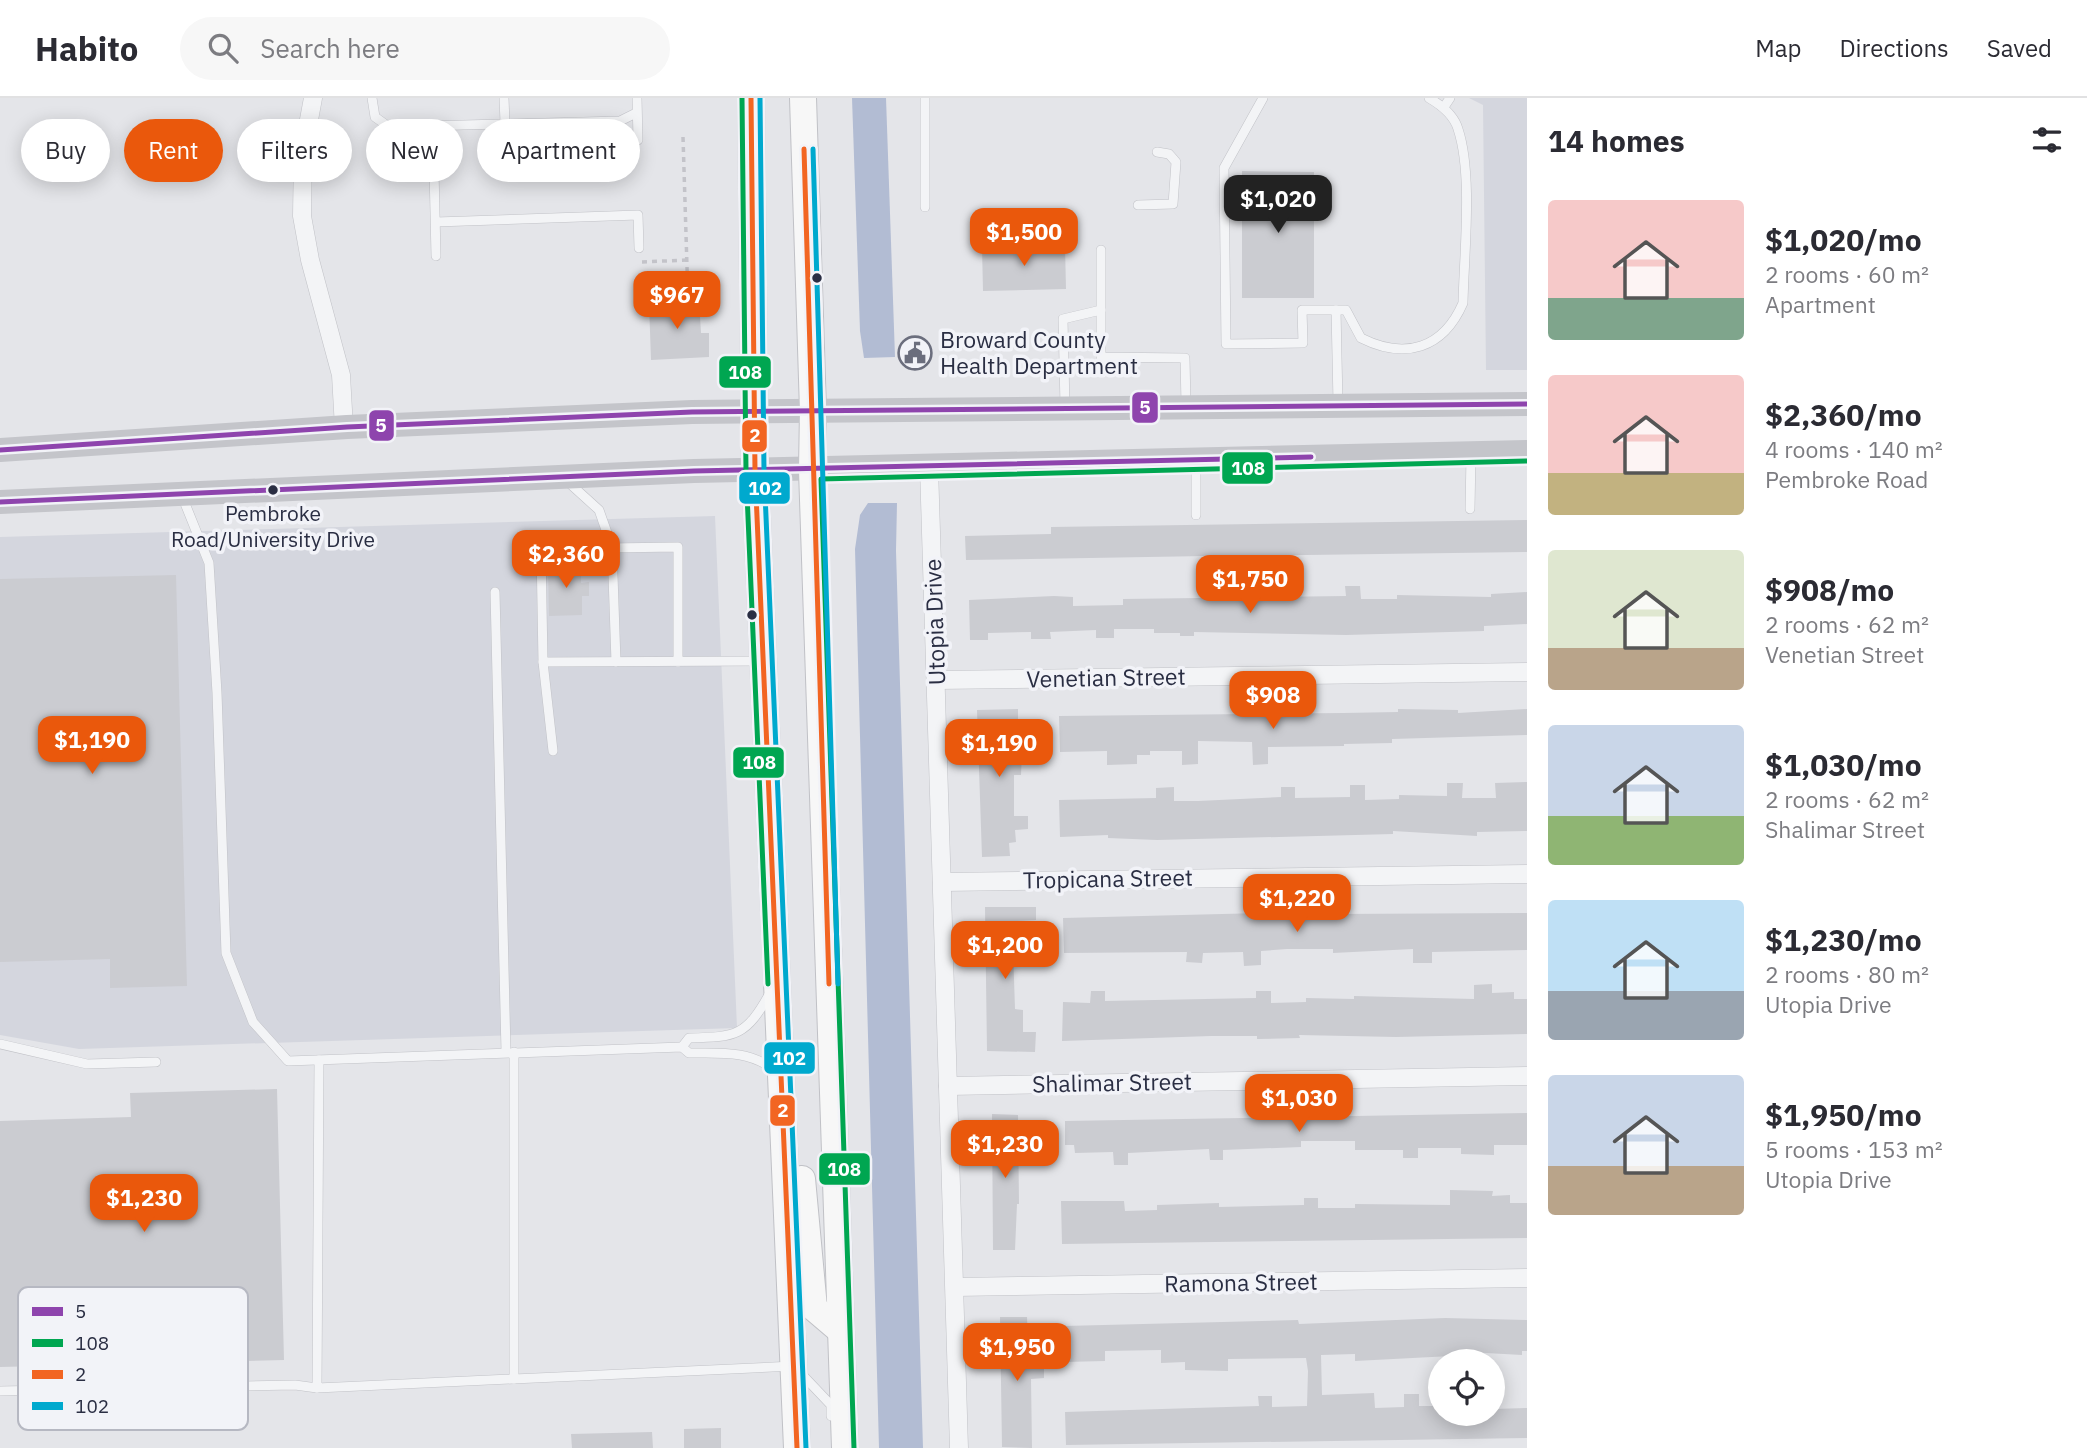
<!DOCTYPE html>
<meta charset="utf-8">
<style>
body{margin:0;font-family:"IBM Plex Sans",sans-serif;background:#f7f7f7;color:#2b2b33;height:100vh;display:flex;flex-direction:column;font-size:26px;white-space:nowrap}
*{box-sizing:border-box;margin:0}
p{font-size:23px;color:#7c7c81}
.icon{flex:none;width:38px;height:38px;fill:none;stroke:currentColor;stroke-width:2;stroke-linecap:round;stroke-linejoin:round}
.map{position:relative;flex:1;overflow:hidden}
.details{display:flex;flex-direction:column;background:#fff;width:560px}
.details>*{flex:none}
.top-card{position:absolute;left:21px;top:21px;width:665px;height:63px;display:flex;gap:14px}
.controls{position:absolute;left:1428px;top:1251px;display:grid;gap:14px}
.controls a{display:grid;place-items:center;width:77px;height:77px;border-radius:50%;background:#fff;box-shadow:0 4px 18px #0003;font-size:35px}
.price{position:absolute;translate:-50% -60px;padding:0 16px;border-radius:14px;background:#ea580c;color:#fff;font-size:23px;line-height:46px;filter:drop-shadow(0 2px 4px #0008)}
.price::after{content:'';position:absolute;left:50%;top:42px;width:21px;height:16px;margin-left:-10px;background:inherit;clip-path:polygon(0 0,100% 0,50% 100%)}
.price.active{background:#222;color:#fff}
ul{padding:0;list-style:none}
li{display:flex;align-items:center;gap:21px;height:175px;padding:0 21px}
li span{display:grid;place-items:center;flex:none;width:196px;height:140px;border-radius:7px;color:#555}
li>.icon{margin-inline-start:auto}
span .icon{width:84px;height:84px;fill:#fffc;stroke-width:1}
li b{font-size:30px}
h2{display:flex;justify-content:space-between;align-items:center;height:84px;padding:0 21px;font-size:30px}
.chip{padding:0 24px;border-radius:32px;background:#fff;box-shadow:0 4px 18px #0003;font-size:24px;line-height:63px}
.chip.active{background:#ea580c;color:#fff}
header{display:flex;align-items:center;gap:42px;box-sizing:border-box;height:98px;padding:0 35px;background:#fff;border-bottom:2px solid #e1e1e2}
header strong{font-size:33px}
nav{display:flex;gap:38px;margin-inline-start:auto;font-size:24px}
.search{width:490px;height:63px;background:#f7f7f7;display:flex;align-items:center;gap:18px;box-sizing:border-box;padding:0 24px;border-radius:38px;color:#7c7c81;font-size:26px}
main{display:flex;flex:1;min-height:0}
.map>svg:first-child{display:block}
.built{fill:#d4d6de}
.water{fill:#b2bcd3}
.building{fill:#cbccd1}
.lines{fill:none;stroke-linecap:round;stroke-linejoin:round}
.lane-casing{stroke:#c1c2c7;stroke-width:10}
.street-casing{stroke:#c1c2c7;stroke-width:19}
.primary-casing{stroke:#c0c1c6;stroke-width:28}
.path{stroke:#c3c3c9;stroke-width:3.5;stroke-dasharray:5 5;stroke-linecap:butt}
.lane{stroke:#f3f4f6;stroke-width:9}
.street{stroke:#f3f4f6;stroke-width:18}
.secondary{stroke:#c4c5ca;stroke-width:24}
.primary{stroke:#f7f7f7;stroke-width:26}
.bus-1-casing{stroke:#f2f3f8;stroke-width:10}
.bus-2-casing{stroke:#f2f3f8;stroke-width:10}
.bus-3-casing{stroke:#f2f3f8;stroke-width:10}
.bus-4-casing{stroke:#f2f3f8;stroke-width:10}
.bus-1{stroke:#8e44ad;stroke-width:5}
.bus-2{stroke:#00a651;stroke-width:5}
.bus-3{stroke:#f26522;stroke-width:5}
.bus-4{stroke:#00a9ce;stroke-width:5}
.bus-dot{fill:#2a2e43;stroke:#f2f3f8;stroke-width:2.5}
.labels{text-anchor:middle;stroke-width:7;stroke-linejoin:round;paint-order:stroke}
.bus-label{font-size:21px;fill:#2a2e43;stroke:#f2f3f8}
.poi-label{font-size:23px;fill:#2a2e43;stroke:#f2f3f8;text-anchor:start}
.street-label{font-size:23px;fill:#2a2e43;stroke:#f2f3f8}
.key{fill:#f2f3f8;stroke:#b6b8c2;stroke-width:2}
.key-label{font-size:19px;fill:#2a2e43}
.line-badge{stroke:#f2f3f8;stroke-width:2.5}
.badge-label{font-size:19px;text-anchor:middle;font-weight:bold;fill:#fff}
</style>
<header>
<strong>Habito</strong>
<div class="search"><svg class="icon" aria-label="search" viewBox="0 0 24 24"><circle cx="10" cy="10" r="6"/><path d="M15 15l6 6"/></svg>Search here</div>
<nav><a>Map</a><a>Directions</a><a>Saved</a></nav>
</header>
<main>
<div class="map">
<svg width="1527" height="1350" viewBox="0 0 1527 1350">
<rect width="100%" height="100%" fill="#e4e5e9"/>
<g class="built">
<path d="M 1469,0 L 1527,0 L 1527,272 L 1486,272 L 1483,7 Z"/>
<path d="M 715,418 L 737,930 L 79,951 L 0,937 L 0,439 Z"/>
</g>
<g class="water">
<path d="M 852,0 L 886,0 L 895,259 L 864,260 L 860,233 Z"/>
<path d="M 868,405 L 897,405 L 896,453 L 923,1350 L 879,1350 L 855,451 L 860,417 Z"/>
</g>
<g class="building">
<path d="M 1242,73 L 1314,74 L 1314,200 L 1242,200 Z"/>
<path d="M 1065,148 L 1066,191 L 983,193 L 982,149 Z"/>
<path d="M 688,201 L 699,202 L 701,235 L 709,235 L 709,259 L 651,262 L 649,205 Z"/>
<path d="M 1527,422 L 1527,454 L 1231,458 L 1231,468 L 1206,468 L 1206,458 L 966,462 L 965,438 L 1051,436 L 1051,429 Z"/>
<path d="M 581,466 L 581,485 L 589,484 L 589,498 L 582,498 L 582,517 L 549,518 L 548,467 Z"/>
<path d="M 176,477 L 187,888 L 110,890 L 110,861 L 0,864 L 0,481 Z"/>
<path d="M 1345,488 L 1360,488 L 1361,501 L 1397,501 L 1397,497 L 1491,499 L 1491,496 L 1527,494 L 1527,526 L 1484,528 L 1484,533 L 1346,537 L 1194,534 L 1194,538 L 1180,538 L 1180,535 L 1154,535 L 1154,531 L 1114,531 L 1114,540 L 1096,540 L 1096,532 L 1050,534 L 1051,541 L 1031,541 L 1031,534 L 988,535 L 988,542 L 970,542 L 969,502 L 1054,498 L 1073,499 L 1073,508 L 1123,507 L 1123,501 L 1346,498 Z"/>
<path d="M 1018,611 L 1018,630 L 1024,629 L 1024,654 L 1022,654 L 1021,677 L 1014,677 L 1014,718 L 1028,718 L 1028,731 L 1015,732 L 1016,744 L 1009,745 L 1010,758 L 982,759 L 977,612 Z"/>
<path d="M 1398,611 L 1458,612 L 1458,615 L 1527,611 L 1527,637 L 1392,641 L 1392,645 L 1344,646 L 1344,648 L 1268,649 L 1268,666 L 1253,667 L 1252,644 L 1198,643 L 1198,666 L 1182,667 L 1182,653 L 1150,653 L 1150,657 L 1137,657 L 1137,666 L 1107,667 L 1107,653 L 1060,654 L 1059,618 L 1343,615 L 1398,614 Z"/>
<path d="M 1527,684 L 1527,733 L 1477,734 L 1477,738 L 1393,733 L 1393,736 L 1157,742 L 1108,740 L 1108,737 L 1060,739 L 1059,702 L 1156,700 L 1156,690 L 1174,689 L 1174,703 L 1198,703 L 1281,699 L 1281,689 L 1295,689 L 1295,700 L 1350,699 L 1350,687 L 1365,687 L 1365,702 L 1399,701 L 1399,697 L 1447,698 L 1447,685 L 1463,685 L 1462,700 L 1496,700 L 1495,685 Z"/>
<path d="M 985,809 L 1036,809 L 1036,822 L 1018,823 L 1019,851 L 1013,851 L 1015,911 L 1023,912 L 1023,934 L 1036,934 L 1035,954 L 987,953 Z"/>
<path d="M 1305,814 L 1305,819 L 1332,819 L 1332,816 L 1527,815 L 1527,852 L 1432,854 L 1432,865 L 1413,865 L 1413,851 L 1333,855 L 1333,851 L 1287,851 L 1261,853 L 1261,867 L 1244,868 L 1243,854 L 1203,855 L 1202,865 L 1186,864 L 1187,854 L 1064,855 L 1063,820 Z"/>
<path d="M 1492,886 L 1492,895 L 1514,894 L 1514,901 L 1527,901 L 1527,936 L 1396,939 L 1299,937 L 1300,940 L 1257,941 L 1257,938 L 1211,938 L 1062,943 L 1063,904 L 1090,905 L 1091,893 L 1105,893 L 1105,903 L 1256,900 L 1256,893 L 1271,893 L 1271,905 L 1306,904 L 1306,900 L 1354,901 L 1354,898 L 1474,901 L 1474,887 Z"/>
<path d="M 277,991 L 284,1262 L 0,1269 L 0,1023 L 131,1019 L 130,995 Z"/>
<path d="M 1527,1015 L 1527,1047 L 1494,1047 L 1494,1057 L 1461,1056 L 1461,1050 L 1418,1050 L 1418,1060 L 1403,1060 L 1403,1052 L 1355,1052 L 1355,1043 L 1301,1043 L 1301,1049 L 1223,1052 L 1223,1062 L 1210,1062 L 1209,1051 L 1128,1055 L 1128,1067 L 1114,1067 L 1113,1054 L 1075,1055 L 1074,1047 L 1065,1047 L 1065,1023 Z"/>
<path d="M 992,1016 L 1018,1017 L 1019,1106 L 1017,1106 L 1015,1152 L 993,1152 Z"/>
<path d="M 1450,1092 L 1493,1093 L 1492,1098 L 1510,1097 L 1510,1105 L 1527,1105 L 1527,1140 L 1062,1146 L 1061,1103 L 1124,1103 L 1125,1113 L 1157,1112 L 1157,1107 L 1219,1105 L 1219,1109 L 1304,1107 L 1304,1100 L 1318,1100 L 1318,1110 L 1355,1110 L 1355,1106 L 1450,1107 Z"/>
<path d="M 1000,1219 L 1027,1219 L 1029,1266 L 1044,1265 L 1044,1280 L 1031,1281 L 1032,1350 L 1002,1349 Z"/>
<path d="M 1445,1220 L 1527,1222 L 1527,1253 L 1522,1253 L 1522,1257 L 1468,1254 L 1468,1264 L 1452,1264 L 1451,1258 L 1355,1263 L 1355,1256 L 1321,1257 L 1322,1297 L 1374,1295 L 1375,1310 L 1404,1309 L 1404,1296 L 1419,1296 L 1419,1308 L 1440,1308 L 1440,1316 L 1493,1316 L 1493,1311 L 1527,1310 L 1527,1340 L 1066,1347 L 1065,1314 L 1259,1308 L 1258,1298 L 1272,1298 L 1272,1309 L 1307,1308 L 1308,1273 L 1306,1260 L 1228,1261 L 1228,1273 L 1185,1272 L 1185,1264 L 1161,1265 L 1161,1252 L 1105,1253 L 1105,1263 L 1065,1264 L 1064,1228 L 1298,1222 L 1299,1226 Z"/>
<path d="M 721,1330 L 721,1350 L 684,1350 L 684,1331 Z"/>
<path d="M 652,1334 L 653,1350 L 572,1350 L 571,1336 Z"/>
</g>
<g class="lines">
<defs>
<g id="lane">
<path d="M 372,0 L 375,19 L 389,29 L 620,23 L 636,15"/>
<path d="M 504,0 L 505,25"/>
<path d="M 637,0 L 638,42"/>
<path d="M 925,0 L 925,109"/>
<path d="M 1263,0 L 1224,70 L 1226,246 L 1303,245 L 1302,212 L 1346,212 L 1361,240 C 1405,262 1443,251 1463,205 C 1464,156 1473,76 1458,31 C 1454,17 1441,7 1429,0"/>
<path d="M 1444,9 L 1450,0"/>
<path d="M 433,28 L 436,158"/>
<path d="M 1138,107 L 1173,106 L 1176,64 L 1169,56 L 1157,54"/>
<path d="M 436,124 L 638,117 L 639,150"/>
<path d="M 1101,212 L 1101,259 L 1185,260 L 1186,307"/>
<path d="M 1336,212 L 1338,305"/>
<path d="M 1065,309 L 1063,221 L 1101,212 L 1101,152"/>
<path d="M 1196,362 L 1196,417"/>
<path d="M 567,383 L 599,412 L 612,449 L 616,564"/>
<path d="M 182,398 L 209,465 L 217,595 L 226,855 L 253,924 L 288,963 L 682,949 L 689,955 C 721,955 749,952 776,973"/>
<path d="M 1470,411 L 1471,357"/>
<path d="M 495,494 L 506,954"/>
<path d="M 543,564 L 553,653"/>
<path d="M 678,564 L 678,449 L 541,451 L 543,564 L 761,563"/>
<path d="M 0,946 L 87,966 L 156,964"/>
<path d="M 682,949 L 689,940 C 737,939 746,938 770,895"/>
<path d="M 514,954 L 514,1281"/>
<path d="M 319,962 L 317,1290 L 794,1268 L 831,1307 L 831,1318"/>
<path d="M 0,1293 L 295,1287 L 317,1290"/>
</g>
<g id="street">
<path d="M 313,0 L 303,54 L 302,118 L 310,162 L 341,277 L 344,330"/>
<path d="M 929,369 L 959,1350"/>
<path d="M 937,582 L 1527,574"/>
<path d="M 942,784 L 1527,776"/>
<path d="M 948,988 L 1527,978"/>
<path d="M 955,1189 L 1527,1180"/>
</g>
<g id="primary">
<path d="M 751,0 L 755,372 L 797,1350"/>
<path d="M 803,0 L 813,312 L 812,372 L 845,1350"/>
<path d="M 802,1081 L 814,1210 L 841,1233"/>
</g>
</defs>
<use href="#lane" class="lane-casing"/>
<use href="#street" class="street-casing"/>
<use href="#primary" class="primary-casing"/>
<g class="path">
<path d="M 683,39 L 688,201"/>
<path d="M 642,164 L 687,162"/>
</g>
<use href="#lane" class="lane"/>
<use href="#street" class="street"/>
<g class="secondary">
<path d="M 0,352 L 347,329 L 692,314 L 1527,306"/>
<path d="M 0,404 L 694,373 L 1527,354"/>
</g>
<use href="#primary" class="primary"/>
<defs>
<g id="bus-1">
<path d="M 0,352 L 347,329 L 692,314 L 1527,306"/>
<path d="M 0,404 L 694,373 L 1311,359"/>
</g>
<g id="bus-2">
<path d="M 742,0 L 746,372 L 768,886"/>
<path d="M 854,1350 L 821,381 L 1527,363"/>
</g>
<g id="bus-3">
<path d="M 751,0 L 755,372 L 797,1350"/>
<path d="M 804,51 L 829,886"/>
</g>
<g id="bus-4">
<path d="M 760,0 L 764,372 L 806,1350"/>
<path d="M 813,51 L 838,886"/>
</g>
</defs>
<use href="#bus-1" class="bus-1-casing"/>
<use href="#bus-2" class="bus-2-casing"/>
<use href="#bus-3" class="bus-3-casing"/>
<use href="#bus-4" class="bus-4-casing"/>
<use href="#bus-1" class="bus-1"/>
<use href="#bus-2" class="bus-2"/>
<use href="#bus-3" class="bus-3"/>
<use href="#bus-4" class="bus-4"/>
</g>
<defs>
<symbol id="civic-ring" viewBox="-11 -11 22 22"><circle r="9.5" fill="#f2f3f8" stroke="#6b6e7d" stroke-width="1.5"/><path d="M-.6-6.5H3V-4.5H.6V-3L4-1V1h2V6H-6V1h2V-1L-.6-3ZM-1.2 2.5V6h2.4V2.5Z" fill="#6b6e7d"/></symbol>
</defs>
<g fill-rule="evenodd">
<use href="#civic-ring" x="896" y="236" width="38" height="38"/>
</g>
<g class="bus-dot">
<circle cx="817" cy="180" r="6"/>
<circle cx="273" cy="392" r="6"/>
<circle cx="752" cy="517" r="6"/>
</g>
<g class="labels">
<g class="bus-label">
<text x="273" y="423">Pembroke<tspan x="273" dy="26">Road/University Drive</tspan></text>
</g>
<g class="poi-label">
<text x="940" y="250">Broward County<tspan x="940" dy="26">Health Department</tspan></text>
</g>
<g class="street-label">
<text transform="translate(935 524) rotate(-92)" y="8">Utopia Drive</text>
<text transform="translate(1106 580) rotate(-1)" y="8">Venetian Street</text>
<text transform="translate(1108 781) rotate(-1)" y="8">Tropicana Street</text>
<text transform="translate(1112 985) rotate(-1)" y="8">Shalimar Street</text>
<text transform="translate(1241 1185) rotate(-1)" y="8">Ramona Street</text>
</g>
</g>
<rect x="18" y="1189" width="230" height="143" rx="10" class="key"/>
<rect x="32" y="1209" width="31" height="9" fill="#8e44ad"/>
<rect x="32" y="1241" width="31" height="8" fill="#00a651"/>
<rect x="32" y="1272" width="31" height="9" fill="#f26522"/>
<rect x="32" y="1304" width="31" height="8" fill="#00a9ce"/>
<g class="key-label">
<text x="75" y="1220">5</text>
<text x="75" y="1252">108</text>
<text x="75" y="1283">2</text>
<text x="75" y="1315">102</text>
</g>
<g class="line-badge">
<rect x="718" y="257" width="54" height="34" rx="7" fill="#00a651"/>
<rect x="1131" y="293" width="28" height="33" rx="7" fill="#8e44ad"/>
<rect x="368" y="311" width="27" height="33" rx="7" fill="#8e44ad"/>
<rect x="741" y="321" width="27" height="34" rx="7" fill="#f26522"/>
<rect x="1221" y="353" width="53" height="34" rx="7" fill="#00a651"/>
<rect x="738" y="373" width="53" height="34" rx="7" fill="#00a9ce"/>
<rect x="732" y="648" width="53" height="33" rx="7" fill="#00a651"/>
<rect x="763" y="943" width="53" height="34" rx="7" fill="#00a9ce"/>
<rect x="769" y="996" width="27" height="33" rx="7" fill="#f26522"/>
<rect x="818" y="1054" width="53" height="34" rx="7" fill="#00a651"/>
</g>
<g class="badge-label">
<text x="745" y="281">108</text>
<text x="1145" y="316">5</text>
<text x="381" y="334">5</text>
<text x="755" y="344">2</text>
<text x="1248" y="377">108</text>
<text x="765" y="397">102</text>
<text x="759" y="671">108</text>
<text x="789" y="967">102</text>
<text x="783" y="1019">2</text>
<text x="844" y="1078">108</text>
</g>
</svg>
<div class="controls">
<a><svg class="icon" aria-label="locate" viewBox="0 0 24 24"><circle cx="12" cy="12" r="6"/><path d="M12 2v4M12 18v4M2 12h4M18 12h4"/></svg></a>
</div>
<b class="price active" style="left:1278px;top:137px">$1,020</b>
<b class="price" style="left:1024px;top:170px">$1,500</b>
<b class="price" style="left:677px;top:233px">$967</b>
<b class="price" style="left:566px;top:492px">$2,360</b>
<b class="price" style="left:1250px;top:517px">$1,750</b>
<b class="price" style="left:1273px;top:633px">$908</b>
<b class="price" style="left:92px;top:678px">$1,190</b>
<b class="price" style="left:999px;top:681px">$1,190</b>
<b class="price" style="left:1297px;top:836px">$1,220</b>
<b class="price" style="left:1005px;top:883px">$1,200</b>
<b class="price" style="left:1299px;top:1036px">$1,030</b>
<b class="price" style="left:1005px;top:1082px">$1,230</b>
<b class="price" style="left:144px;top:1136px">$1,230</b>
<b class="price" style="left:1017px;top:1285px">$1,950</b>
<div class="top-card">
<a class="chip">Buy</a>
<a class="chip active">Rent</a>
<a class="chip">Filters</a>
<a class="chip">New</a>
<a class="chip">Apartment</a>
</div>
</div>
<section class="details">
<h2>14 homes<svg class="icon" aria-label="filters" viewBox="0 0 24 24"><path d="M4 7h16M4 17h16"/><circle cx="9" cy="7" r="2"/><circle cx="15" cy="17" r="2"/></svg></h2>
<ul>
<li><span style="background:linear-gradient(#f6c9c9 70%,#7fa58c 0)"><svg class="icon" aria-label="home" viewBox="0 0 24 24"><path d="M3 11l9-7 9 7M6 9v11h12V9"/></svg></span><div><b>$1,020/mo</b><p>2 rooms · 60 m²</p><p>Apartment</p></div></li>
<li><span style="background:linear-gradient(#f6c9c9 70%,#c2b280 0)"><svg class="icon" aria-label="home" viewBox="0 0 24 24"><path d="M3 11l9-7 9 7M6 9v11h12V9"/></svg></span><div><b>$2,360/mo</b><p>4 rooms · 140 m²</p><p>Pembroke Road</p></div></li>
<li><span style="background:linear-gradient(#dfe7d0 70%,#b9a48a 0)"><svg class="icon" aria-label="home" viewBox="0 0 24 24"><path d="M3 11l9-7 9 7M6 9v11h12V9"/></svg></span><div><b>$908/mo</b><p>2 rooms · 62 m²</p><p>Venetian Street</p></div></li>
<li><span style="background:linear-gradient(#c9d6e8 65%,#8fb573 0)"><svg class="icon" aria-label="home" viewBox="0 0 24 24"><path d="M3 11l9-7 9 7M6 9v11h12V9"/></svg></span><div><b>$1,030/mo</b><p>2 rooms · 62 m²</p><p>Shalimar Street</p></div></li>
<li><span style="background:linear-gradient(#bfe0f5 65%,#9aa5b1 0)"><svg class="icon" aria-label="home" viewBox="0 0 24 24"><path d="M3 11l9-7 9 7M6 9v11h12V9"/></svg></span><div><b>$1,230/mo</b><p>2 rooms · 80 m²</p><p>Utopia Drive</p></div></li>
<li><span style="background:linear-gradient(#c9d6e8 65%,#b9a48a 0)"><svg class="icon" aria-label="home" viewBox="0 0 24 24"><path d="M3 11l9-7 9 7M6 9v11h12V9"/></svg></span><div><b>$1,950/mo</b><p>5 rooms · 153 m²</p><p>Utopia Drive</p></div></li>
</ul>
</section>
</main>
